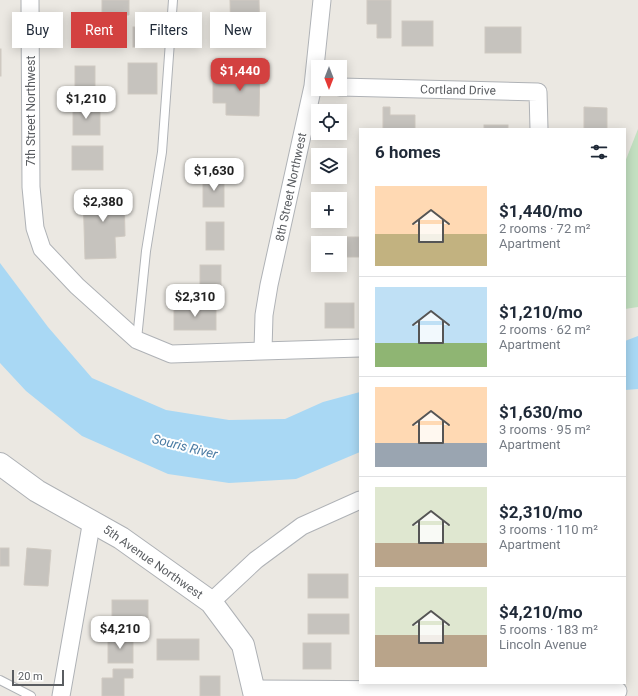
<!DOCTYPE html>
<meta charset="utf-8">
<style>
body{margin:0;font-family:Roboto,sans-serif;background:#f6f6f7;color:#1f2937;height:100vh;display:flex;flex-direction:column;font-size:15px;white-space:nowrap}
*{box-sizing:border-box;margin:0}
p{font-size:13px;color:#747a83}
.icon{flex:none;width:22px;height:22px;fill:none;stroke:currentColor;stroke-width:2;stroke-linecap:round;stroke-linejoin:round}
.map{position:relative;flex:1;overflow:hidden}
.panel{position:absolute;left:359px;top:128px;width:267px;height:556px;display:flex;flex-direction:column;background:#fff;border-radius:0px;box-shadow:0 2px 10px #0003}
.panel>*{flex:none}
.guide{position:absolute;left:12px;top:12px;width:287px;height:36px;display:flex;gap:8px}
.needle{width:26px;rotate:180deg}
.tools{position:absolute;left:311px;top:60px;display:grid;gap:8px}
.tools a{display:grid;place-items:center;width:36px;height:36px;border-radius:0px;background:#fff;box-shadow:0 2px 10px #0003;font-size:20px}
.scale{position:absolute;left:12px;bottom:10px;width:52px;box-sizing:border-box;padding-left:4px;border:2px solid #5a5d61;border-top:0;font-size:11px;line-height:14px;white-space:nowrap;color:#5a5d61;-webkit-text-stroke:3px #fff;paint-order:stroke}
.price{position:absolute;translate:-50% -34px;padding:0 9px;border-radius:8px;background:#fff;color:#222;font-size:13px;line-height:26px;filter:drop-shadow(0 1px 2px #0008)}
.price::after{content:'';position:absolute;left:50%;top:24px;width:12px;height:9px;margin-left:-6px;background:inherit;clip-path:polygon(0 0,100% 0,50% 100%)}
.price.on{background:#d34140;color:#fff}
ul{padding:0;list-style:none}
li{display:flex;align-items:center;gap:12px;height:100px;padding:0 16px}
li+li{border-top:1px solid #e0e1e3}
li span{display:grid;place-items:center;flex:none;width:112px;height:80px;border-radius:0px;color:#555}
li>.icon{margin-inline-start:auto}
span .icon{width:48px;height:48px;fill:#fffc;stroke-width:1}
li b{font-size:17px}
h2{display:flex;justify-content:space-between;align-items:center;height:48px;padding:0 16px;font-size:17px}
.tag{padding:0 14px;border-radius:0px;background:#fff;box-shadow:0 2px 10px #0003;font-size:14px;line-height:36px}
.tag.on{background:#d34140;color:#fff}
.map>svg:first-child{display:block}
.green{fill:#c3e0c1}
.water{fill:#a9d8f4}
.building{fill:#c6c3be;stroke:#cfc9c1}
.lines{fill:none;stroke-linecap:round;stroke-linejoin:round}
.lane-casing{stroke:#afb2b6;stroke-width:10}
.street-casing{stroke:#afb2b6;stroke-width:19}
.secondary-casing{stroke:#aeb1b5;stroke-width:24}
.lane{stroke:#fff;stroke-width:8}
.street{stroke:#fff;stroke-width:17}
.secondary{stroke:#fff;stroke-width:22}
.labels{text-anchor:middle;stroke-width:4;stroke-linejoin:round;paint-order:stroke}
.street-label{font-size:12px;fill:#5a5d61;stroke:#fff}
.water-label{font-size:13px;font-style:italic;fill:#4a7ba3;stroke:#fff}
</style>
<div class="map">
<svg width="638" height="696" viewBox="0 0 638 696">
<rect width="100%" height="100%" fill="#ebe8e2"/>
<path class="green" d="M 638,129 L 638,307 L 625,309 L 625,162 Z"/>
<g class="water">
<path d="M 0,263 L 48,327 L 92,378 L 166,410 L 229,420 L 285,419 L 323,402 L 360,392 L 360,452 L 296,479 L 229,483 L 168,474 L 82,436 L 26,391 L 0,363 Z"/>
<path d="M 638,336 L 638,389 L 625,390 L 625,341 Z"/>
</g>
<g class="building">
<path d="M 102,0 L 129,0 L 129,15 L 122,15 L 122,20 L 102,20 Z"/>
<path d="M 230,0 L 259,0 L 260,44 L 231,44 Z"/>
<path d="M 367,0 L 391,0 L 391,38 L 377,38 L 377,24 L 367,24 Z"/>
<rect x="402" y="21" width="31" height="25"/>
<rect x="133" y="27" width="21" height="20"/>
<rect x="485" y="27" width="36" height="26"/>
<rect x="0" y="49" width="1" height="27"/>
<rect x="128" y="63" width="29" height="31"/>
<path d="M 234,65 L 260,66 L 259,116 L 226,115 L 226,103 L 213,103 L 213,81 L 233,81 Z"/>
<rect x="75" y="66" width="20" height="31"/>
<rect x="73" y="104" width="27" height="31"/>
<path d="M 383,107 L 390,107 L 390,115 L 415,115 L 415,129 L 383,129 Z"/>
<path d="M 584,107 L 607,108 L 607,129 L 584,129 Z"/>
<rect x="484" y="125" width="24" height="4"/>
<rect x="72" y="146" width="31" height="24"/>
<rect x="203" y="178" width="21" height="29"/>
<path d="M 124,190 L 125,236 L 115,237 L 116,258 L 85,259 L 83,192 Z"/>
<rect x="206" y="222" width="18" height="28"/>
<rect x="341" y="237" width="19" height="20"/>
<rect x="200" y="265" width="21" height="24"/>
<rect x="325" y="303" width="29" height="25"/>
<rect x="174" y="307" width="42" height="23"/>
<rect x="0" y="548" width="9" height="18"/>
<path d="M 27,548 L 51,550 L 48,586 L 24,585 Z"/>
<rect x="308" y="574" width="40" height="24"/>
<rect x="112" y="600" width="36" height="21"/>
<rect x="308" y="614" width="41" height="20"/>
<rect x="108" y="638" width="25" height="25"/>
<rect x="157" y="639" width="42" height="21"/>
<rect x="303" y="643" width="28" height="26"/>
<path d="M 113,669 L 133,669 L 133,678 L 124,678 L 124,696 L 102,696 L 102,678 L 113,678 Z"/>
<rect x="200" y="676" width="20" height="20"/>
</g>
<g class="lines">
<defs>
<g id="lane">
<path d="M 137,339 L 146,251 L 162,152 L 173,0"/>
<path d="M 0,680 L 31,696"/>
</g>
<g id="street">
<path d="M 30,0 L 31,187 L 35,228 L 42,249 L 77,286 L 137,340 L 171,354 L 360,348"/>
<path d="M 340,87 L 538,92 L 539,129"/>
<path d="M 263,350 L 264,315 L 269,285 L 313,86 L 322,0"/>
<path d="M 211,602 L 256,560 L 302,526 L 360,500"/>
<path d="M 254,689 L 618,691"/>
<path d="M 61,696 L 92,520"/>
</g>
<path id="secondary" d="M 0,464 L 37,491 L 121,538 L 211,602 L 243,645 L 255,696"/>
</defs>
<use href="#lane" class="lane-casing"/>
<use href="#street" class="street-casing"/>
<use href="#secondary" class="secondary-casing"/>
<use href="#lane" class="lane"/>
<use href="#street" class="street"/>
<use href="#secondary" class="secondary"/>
</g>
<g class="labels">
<g class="street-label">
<text transform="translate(458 90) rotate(1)" y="4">Cortland Drive</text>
<text transform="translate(31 111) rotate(-90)" y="4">7th Street Northwest</text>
<text transform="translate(291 187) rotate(-78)" y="4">8th Street Northwest</text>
<text transform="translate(153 562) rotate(35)" y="4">5th Avenue Northwest</text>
</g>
<g class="water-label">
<text transform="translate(185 446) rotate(14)" y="5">Souris River</text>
</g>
</g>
</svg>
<div class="tools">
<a><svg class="needle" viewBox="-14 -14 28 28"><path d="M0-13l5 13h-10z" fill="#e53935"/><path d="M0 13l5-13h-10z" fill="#747a83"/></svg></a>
<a><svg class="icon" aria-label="locate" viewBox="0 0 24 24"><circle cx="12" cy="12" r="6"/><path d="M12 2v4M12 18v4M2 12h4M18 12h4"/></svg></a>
<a><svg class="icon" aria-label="layers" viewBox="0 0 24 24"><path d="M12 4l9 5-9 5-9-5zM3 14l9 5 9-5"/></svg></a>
<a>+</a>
<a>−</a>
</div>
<div class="scale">20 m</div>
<b class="price on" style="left:240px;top:92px">$1,440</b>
<b class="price" style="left:86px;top:120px">$1,210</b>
<b class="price" style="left:214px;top:192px">$1,630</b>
<b class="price" style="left:103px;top:223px">$2,380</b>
<b class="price" style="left:195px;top:318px">$2,310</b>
<b class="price" style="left:120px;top:650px">$4,210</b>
<div class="guide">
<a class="tag">Buy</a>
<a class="tag on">Rent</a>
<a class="tag">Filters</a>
<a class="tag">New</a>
</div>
<section class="panel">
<h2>6 homes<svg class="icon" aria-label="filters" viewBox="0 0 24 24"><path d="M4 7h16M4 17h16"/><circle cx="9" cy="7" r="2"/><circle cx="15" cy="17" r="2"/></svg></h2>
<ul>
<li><span style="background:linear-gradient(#ffd9b3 60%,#c2b280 0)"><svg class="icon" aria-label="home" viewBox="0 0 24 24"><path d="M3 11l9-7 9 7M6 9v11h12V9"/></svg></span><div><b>$1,440/mo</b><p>2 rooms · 72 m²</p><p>Apartment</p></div></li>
<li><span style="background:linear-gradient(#bfe0f5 70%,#8fb573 0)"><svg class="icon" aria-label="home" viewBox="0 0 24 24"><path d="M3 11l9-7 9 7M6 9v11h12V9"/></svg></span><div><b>$1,210/mo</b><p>2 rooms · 62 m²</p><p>Apartment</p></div></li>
<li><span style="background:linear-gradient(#ffd9b3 70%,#9aa5b1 0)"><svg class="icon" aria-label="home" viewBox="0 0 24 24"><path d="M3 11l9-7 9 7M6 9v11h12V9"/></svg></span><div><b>$1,630/mo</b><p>3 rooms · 95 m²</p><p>Apartment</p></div></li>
<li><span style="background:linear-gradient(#dfe7d0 70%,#b9a48a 0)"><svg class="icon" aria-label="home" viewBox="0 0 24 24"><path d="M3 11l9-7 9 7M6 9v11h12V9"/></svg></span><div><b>$2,310/mo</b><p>3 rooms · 110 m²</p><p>Apartment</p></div></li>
<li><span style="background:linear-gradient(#dfe7d0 60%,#b9a48a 0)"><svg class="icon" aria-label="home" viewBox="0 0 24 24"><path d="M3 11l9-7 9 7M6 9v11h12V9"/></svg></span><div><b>$4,210/mo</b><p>5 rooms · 183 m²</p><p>Lincoln Avenue</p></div></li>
</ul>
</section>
</div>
